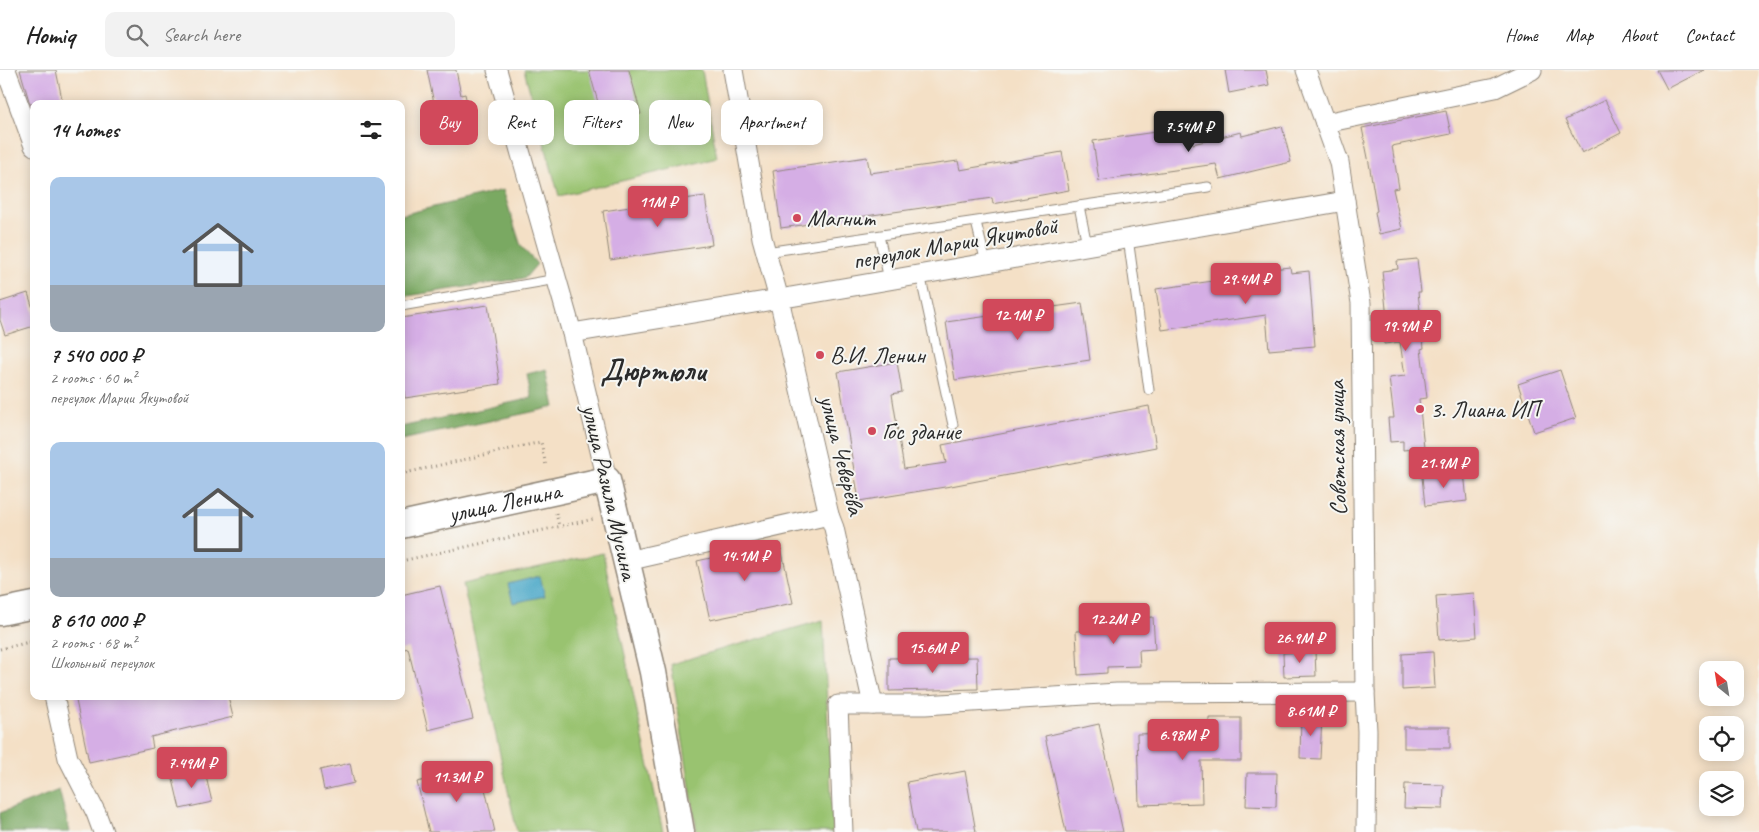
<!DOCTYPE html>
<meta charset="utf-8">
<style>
body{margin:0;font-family:Caveat,sans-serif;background:#f2f2f2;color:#222;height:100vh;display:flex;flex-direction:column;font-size:19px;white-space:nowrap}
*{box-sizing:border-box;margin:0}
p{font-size:16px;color:#767676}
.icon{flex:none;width:28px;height:28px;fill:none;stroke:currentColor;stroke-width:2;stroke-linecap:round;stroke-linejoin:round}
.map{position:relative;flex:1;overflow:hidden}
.details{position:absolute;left:30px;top:30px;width:375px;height:600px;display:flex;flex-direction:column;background:#fff;border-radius:10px;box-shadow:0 2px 12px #0003}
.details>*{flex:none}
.hud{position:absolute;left:420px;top:30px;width:475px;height:45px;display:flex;gap:10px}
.needle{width:32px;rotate:330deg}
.fabs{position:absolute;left:1699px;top:591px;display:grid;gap:10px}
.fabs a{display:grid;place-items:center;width:45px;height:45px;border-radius:10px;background:#fff;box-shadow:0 2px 12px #0003;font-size:25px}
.price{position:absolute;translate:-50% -42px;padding:0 11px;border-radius:5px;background:#d1495b;color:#fff;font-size:16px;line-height:32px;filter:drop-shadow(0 1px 2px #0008)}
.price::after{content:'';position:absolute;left:50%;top:30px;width:15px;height:11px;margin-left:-8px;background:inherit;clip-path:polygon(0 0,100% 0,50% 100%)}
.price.on{background:#222;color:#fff}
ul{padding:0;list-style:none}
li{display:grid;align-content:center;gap:10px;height:265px;padding:0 20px}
li span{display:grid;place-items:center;height:155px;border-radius:10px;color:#555}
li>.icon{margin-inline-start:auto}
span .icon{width:90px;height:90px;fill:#fffc;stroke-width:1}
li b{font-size:21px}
h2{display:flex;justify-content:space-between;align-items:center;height:60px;padding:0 20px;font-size:21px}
.chip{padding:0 18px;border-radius:10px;background:#fff;box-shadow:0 2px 12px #0003;font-size:18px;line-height:45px}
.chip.on{background:#d1495b;color:#fff}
header{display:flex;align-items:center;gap:30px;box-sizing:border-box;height:70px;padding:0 25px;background:#fff;border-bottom:1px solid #e0e0e0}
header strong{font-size:24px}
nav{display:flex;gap:28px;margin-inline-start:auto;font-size:18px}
.search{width:350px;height:45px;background:#f2f2f2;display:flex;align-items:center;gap:12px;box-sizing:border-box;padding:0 18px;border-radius:10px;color:#767676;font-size:19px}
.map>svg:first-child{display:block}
.green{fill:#99c370;stroke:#62774e}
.forest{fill:#7aa962;stroke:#526a46}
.water{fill:#4aa7c8;stroke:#3a697a}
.building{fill:#d5aee5}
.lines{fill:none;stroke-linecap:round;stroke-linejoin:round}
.service-casing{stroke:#908678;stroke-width:11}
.minor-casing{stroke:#908678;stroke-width:21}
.secondary-casing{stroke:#908678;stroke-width:29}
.path{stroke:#908678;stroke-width:3;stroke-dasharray:1 4;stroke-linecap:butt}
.service{stroke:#fff;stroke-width:9}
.minor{stroke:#fff;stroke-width:19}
.secondary{stroke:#fff;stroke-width:26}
.poi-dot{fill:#d1495b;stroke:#f6f6f2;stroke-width:2}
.labels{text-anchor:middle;stroke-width:4;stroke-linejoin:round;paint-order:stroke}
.poi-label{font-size:24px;fill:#2b2b2b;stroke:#f6f6f2;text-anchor:start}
.street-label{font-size:24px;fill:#2b2b2b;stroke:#f6f6f2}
.district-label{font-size:29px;font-weight:bold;fill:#2b2b2b;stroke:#f6f6f2}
</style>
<header>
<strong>Homiq</strong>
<div class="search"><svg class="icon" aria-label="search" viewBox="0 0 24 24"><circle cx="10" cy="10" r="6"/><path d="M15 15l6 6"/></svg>Search here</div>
<nav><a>Home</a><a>Map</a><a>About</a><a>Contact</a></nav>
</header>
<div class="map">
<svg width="1759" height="762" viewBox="0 0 1759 762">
<rect width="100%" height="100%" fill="#f6f6f2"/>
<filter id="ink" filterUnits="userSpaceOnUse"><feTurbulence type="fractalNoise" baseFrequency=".02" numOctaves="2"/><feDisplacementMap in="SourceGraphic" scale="10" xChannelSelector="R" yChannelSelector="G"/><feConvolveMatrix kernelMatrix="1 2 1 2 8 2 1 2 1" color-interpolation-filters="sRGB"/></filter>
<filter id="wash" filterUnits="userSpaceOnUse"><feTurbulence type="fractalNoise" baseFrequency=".0096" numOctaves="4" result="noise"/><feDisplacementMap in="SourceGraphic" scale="20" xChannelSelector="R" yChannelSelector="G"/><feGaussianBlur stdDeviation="1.12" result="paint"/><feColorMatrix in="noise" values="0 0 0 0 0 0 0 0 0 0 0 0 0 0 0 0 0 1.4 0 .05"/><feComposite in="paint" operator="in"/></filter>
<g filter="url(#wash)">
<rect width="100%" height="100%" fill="#f4e0c6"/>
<g class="green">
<path d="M 524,0 L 702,0 L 717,88 L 559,126 Z"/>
<path d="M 603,483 L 663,762 L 517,762 L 463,514 Z"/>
<path d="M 823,550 L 833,762 L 697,762 L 671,594 Z"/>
</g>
<g class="forest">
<path d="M 503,120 L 521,176 L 537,194 L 525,208 L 401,227 L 401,145 Z"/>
<path d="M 547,299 L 555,337 L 401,370 L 401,357 L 532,328 L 527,304 Z"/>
<path d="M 59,720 L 70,762 L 0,762 L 0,743 Z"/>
</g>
<path class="water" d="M 540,506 L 545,526 L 513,533 L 508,514 Z"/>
<g id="blocks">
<g class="building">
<path d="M 20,0 L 56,0 L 63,34 L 30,34 Z"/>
<path d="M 427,0 L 456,0 L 461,25 L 465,24 L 471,51 L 439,57 Z"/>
<path d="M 589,0 L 629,0 L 641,44 L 604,54 Z"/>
<path d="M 1225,0 L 1266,0 L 1269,15 L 1229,23 Z"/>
<path d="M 1657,0 L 1704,0 L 1667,19 Z"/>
<path d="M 1605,30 L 1621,63 L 1582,83 L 1565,50 Z"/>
<path d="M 1446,41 L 1451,64 L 1392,76 L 1399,118 L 1393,119 L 1402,159 L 1379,164 L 1375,142 L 1377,141 L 1369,93 L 1362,58 Z"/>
<path d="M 1282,56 L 1291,92 L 1220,109 L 1216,94 L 1099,111 L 1093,71 L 1190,57 L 1193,74 L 1241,62 L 1242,66 Z"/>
<path d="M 1062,82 L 1069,120 L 993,134 L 992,128 L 781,158 L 773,101 L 867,87 L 870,103 L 958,91 L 960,100 Z"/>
<path d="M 705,126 L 712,175 L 610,190 L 603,141 Z"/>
<path d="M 1417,189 L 1421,222 L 1418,222 L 1424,278 L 1421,279 L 1427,328 L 1419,329 L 1424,378 L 1403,380 L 1403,371 L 1390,372 L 1388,348 L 1394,348 L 1389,308 L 1405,306 L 1400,272 L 1384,274 L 1382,248 L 1387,248 L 1382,201 L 1398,199 L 1397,191 Z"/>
<path d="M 1290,197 L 1291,203 L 1309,201 L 1315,276 L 1269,280 L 1266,245 L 1162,260 L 1156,219 L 1263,204 L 1263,200 Z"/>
<path d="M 28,223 L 34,242 L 34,256 L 5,265 L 0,250 L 0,232 Z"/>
<path d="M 1082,233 L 1090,290 L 955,310 L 946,252 Z"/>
<path d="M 488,235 L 500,314 L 405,328 L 401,304 L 401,248 Z"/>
<path d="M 897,292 L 902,322 L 892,324 L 904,399 L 946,393 L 942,375 L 1149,336 L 1156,377 L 951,416 L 859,431 L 838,302 Z"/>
<path d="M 1560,300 L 1576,348 L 1534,362 L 1518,314 Z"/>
<path d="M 1464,402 L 1467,431 L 1425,436 L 1422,407 Z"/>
<path d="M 780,473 L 793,533 L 710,550 L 697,491 Z"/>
<path d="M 440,516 L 473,649 L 428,660 L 408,578 L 401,580 L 401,525 Z"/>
<path d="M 1474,523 L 1477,567 L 1439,570 L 1436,526 Z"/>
<path d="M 1153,547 L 1155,579 L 1139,580 L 1140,596 L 1107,597 L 1107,603 L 1078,605 L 1076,561 L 1102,560 L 1101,550 Z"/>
<path d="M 1315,581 L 1316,606 L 1284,607 L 1283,583 Z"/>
<path d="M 1433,582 L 1435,618 L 1402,620 L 1402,584 Z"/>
<path d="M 977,587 L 978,619 L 889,621 L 889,588 Z"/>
<path d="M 75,626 L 228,626 L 233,647 L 151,667 L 153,678 L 89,692 Z"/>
<path d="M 1301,646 L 1322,646 L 1320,689 L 1300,688 Z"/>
<path d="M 1209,648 L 1241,648 L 1241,691 L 1201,691 L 1202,733 L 1139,735 L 1137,664 L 1209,662 Z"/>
<path d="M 1099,654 L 1123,762 L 1066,762 L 1045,666 Z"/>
<rect x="1404" y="657" width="46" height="21"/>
<path d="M 350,693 L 354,713 L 324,720 L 320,700 Z"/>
<path d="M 480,697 L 495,762 L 429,762 L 417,712 Z"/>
<path d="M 204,698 L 212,732 L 180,739 L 172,705 Z"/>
<path d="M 965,701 L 976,762 L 916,762 L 907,712 Z"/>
<path d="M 1247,703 L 1277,703 L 1276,737 L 1246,736 Z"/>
<path d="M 1405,714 L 1444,715 L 1443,739 L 1404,738 Z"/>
</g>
</g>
</g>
<g filter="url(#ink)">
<use href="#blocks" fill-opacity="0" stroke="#908678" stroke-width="1"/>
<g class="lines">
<defs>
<g id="service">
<path d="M 1079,136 L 1087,175"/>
<path d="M 976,152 L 986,193"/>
<path d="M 879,166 L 889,209"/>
<path d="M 1128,168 L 1149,320"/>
<path d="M 766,182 L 1208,117"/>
<path d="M 920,204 L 953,355"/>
<path d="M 401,236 L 557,209"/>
</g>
<g id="minor">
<path d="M 6,0 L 34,76"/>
<path d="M 497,0 L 572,263 L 607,410"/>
<path d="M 733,0 L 762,168 L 779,229 L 829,445 L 834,458 L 873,635"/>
<path d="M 1306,0 L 1339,92 L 1361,233 L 1365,622 L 1367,661 L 1366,762"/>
<path d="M 1325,53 L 1495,18 L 1532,0"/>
<path d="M 572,263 L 779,229 L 1345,131"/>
<path d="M 627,491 L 829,445"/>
<path d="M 54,626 L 68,688 L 96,743 L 103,762"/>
<path d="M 843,762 L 838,635 L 925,635 L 1117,623 L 1365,622"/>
</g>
<g id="secondary">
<path id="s1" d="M 401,455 L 607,410 L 653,602 L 681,762"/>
<path d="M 0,542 L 34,535"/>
</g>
</defs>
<use href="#service" class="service-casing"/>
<use href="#minor" class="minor-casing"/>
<use href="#secondary" class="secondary-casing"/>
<g class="path">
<path d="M 401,404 L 541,372 L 546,396"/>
<path d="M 556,443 L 559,456"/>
<path d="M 401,491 L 594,449"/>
<path d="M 0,579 L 34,571"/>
</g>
<use href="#service" class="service"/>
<use href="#minor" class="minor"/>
<use href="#secondary" class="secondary"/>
</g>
</g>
<g class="poi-dot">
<circle cx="797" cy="148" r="5"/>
<circle cx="820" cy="285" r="5"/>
<circle cx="1420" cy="339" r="5"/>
<circle cx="872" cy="361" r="5"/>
</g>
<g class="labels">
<g class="poi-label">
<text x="807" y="156">Магнит</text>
<text x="830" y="293">В.И. Ленин</text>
<text x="1430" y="347">3. Лиана ИП</text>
<text x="882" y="369">Гос здание</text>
</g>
<g class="street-label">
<text transform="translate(955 173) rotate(-10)" y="8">переулок Марии Якутовой</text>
<text transform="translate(1337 378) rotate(-91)" y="8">Советская улица</text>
<text transform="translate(842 385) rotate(76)" y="8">улица Чеверёва</text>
<text transform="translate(610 422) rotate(77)" y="8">улица Разила Мусина</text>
<text dy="8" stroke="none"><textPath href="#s1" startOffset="106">улица Ленина</textPath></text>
</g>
<g class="district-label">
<text x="653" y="310">Дюртюли</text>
</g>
</g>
</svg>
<div class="fabs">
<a><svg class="needle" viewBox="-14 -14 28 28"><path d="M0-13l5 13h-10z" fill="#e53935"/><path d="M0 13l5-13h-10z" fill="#767676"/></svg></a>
<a><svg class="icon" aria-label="locate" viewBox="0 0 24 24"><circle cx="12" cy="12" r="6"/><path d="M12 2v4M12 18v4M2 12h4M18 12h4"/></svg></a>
<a><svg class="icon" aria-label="layers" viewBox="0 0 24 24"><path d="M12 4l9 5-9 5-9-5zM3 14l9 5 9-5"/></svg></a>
</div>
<b class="price on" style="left:1189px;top:83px">7.54M ₽</b>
<b class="price" style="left:658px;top:158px">11M ₽</b>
<b class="price" style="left:1246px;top:235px">29.4M ₽</b>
<b class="price" style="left:1018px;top:271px">12.1M ₽</b>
<b class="price" style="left:1406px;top:282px">19.9M ₽</b>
<b class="price" style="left:1444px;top:419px">21.9M ₽</b>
<b class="price" style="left:745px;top:512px">14.1M ₽</b>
<b class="price" style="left:1114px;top:575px">12.2M ₽</b>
<b class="price" style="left:1300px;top:594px">26.9M ₽</b>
<b class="price" style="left:933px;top:604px">15.6M ₽</b>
<b class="price" style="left:1311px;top:667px">8.61M ₽</b>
<b class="price" style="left:1183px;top:691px">6.98M ₽</b>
<b class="price" style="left:192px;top:719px">7.49M ₽</b>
<b class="price" style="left:457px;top:733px">11.3M ₽</b>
<div class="hud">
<a class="chip on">Buy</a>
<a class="chip">Rent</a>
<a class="chip">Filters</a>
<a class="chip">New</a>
<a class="chip">Apartment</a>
</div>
<section class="details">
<h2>14 homes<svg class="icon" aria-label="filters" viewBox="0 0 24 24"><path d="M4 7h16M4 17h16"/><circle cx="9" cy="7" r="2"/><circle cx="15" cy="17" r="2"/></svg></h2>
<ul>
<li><span style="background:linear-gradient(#a9c7e8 70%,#9aa5b1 0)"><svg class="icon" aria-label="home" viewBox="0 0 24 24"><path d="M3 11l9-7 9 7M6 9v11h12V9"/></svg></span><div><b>7 540 000 ₽</b><p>2 rooms · 60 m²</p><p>переулок Марии Якутовой</p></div></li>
<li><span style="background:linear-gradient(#a9c7e8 75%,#9aa5b1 0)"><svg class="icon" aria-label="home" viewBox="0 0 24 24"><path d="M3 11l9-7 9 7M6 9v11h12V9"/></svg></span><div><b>8 610 000 ₽</b><p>2 rooms · 68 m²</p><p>Школьный переулок</p></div></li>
</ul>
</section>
</div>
